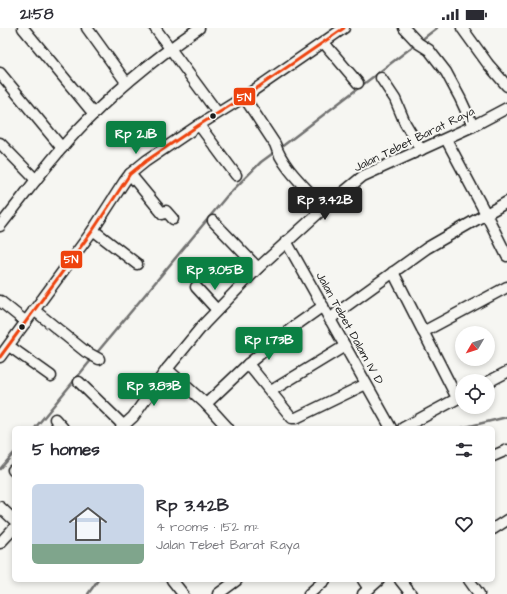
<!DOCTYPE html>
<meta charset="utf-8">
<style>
body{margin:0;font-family:"Architects Daughter",sans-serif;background:#f2f2f3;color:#2b2b33;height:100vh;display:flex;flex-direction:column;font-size:15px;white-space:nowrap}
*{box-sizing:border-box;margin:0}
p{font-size:13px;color:#7c7c81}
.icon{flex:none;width:22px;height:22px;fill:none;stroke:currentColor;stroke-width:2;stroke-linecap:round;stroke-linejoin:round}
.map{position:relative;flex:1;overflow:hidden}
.details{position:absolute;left:12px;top:398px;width:483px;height:156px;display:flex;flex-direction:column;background:#fff;border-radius:6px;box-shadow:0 2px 6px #0003}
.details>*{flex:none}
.needle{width:26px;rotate:231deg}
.tools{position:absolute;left:455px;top:298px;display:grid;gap:8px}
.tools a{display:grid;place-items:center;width:40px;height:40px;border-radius:50%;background:#fff;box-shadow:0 2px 6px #0003;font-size:20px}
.price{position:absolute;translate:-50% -34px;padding:0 9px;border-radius:4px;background:#0b8043;color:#fff;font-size:13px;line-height:26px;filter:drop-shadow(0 1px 2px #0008)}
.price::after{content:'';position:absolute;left:50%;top:24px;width:12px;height:9px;margin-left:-6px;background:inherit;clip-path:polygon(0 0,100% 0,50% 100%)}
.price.current{background:#222;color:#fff}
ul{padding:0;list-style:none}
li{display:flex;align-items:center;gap:12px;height:100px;padding:0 20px}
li+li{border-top:1px solid #e1e1e2}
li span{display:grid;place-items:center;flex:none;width:112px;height:80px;border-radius:6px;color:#555}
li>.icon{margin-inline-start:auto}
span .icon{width:48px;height:48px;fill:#fffc;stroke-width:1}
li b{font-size:17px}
h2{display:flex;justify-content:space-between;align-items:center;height:48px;padding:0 20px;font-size:17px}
.status{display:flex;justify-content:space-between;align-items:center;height:28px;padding:0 20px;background:#fff;direction:ltr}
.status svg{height:11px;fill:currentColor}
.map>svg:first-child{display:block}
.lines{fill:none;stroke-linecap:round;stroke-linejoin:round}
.stream{stroke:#727271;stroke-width:2.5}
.minor-casing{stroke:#1c1c1c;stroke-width:13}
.minor{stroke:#f6f6f2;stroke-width:10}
.bus-1-casing{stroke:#f6f6f2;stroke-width:6}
.bus-1{stroke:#ee420d;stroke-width:3}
.bus-dot{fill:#1c1c1c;stroke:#f6f6f2;stroke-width:1.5}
.labels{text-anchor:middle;stroke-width:4;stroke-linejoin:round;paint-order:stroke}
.street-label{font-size:12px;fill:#1c1c1c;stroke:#f6f6f2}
.line-badge{stroke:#f6f6f2;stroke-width:1.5}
.badge-label{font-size:11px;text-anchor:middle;font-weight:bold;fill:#fff}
</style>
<div class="status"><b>21:58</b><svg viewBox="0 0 49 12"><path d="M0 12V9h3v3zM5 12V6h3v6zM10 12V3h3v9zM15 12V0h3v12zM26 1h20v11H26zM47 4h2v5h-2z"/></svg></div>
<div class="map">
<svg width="507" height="566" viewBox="0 0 507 566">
<rect width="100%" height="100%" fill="#f6f6f2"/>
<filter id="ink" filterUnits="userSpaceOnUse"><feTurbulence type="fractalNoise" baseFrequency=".025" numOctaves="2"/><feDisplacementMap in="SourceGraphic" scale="8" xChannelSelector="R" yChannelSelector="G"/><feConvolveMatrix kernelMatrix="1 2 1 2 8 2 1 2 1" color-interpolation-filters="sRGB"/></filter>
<g filter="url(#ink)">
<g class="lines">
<g class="stream">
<path d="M 420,13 L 437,0"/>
<path d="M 280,120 L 416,16"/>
<path d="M 95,327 L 226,169 L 261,134 L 276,123"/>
<path d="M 35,400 L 92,331"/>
<path d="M 462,400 L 507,389"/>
<path d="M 0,441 L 14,425"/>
<path d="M 160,552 L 168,552"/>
<path d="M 88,566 L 98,552"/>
</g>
<defs>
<g id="minor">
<path d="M 23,0 L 94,86"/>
<path d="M 87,0 L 126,54"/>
<path d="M 155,0 L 217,84"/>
<path d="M 404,0 L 418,15 L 429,22 L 446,44 L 460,70 L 473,98"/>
<path d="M 462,0 L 488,36 L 507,58"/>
<path d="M 324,15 L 358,55"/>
<path d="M 0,45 L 62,120"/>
<path d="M 381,50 L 395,71 L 405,95 L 421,122"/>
<path d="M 244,69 L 275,116 C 283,141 307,160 324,180"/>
<path d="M 199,97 L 236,147"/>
<path d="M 446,111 L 486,186 L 507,228"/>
<path d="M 0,115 L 36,152"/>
<path d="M 130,146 L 163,186 L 166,183 L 173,191"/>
<path d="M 213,193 L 258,240"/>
<path d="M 0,198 C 25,167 48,134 75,105 C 112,65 154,31 199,0"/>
<path d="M 93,202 L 137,236"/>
<path d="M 286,213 L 391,400"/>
<path d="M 393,244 L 457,370"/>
<path d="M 196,259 L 217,282"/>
<path d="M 0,273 L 26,294"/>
<path d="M 34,282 L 86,324"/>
<path d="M 330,292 L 338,284 L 427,220 L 507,174"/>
<path d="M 423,304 L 507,259"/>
<path d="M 9,318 L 51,348"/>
<path d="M 88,325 L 99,331"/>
<path d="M 0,329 L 93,202 L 124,154 L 130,146 L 146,133 L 199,97 L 244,69 L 344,0"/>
<path d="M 248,336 L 292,390 L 296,390 L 366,356"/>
<path d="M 167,341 L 206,376 L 228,400"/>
<path d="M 79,354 L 124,398"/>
<path d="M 488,354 L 507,344"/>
<path d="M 271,363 L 345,318"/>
<path d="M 206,376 L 248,336 L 292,300 L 323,278"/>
<path d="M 55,391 L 63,400"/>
<path d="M 121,400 L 133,389 L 167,341 L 204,296 L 258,240 L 324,180 L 363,148 L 473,98 L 507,80"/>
<path d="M 403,400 L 462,368"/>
<path d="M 493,428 L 507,422"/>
<path d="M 13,442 L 14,443"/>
<path d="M 0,479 L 14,492"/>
<path d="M 493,501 L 507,492"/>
<path d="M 0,515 L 14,500"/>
<path d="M 172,552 L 183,566"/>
<path d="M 363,552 L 369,561"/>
<path d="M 400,552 L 411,566"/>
<path d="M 469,552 L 479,566"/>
<path d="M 218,566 L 237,552"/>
<path d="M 309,566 L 325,552"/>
<path d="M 363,566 L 379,552"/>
</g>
</defs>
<use href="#minor" class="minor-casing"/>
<use href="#minor" class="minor"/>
<defs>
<path id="bus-1" d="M 0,329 L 93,202 L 130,146 L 146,133 L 199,97 L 244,69 L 344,0"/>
</defs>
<use href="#bus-1" class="bus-1-casing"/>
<use href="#bus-1" class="bus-1"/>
</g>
</g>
<g class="bus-dot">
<circle cx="213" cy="88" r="3.5"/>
<circle cx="22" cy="299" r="3.5"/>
</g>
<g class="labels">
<g class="street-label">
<text transform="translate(414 111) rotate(-26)" y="4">Jalan Tebet Barat Raya</text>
<text transform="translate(350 300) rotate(61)" y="4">Jalan Tebet Dalam IV D</text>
</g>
</g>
<g class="line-badge">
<rect x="233" y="59" width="23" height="19" rx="4" fill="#ee420d"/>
<rect x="60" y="222" width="23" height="19" rx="4" fill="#ee420d"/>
</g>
<g class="badge-label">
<text x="244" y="73">5N</text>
<text x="71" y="235">5N</text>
</g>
</svg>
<div class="tools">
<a><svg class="needle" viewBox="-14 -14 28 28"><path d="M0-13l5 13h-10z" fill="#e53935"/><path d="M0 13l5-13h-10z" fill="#7c7c81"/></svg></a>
<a><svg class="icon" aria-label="locate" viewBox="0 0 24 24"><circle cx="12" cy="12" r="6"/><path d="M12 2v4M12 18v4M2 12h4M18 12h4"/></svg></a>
</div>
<b class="price" style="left:136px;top:127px">Rp 2.1B</b>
<b class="price current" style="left:325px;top:193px">Rp 3.42B</b>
<b class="price" style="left:215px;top:263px">Rp 3.05B</b>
<b class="price" style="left:269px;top:333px">Rp 1.73B</b>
<b class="price" style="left:154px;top:379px">Rp 3.83B</b>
<section class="details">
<h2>5 homes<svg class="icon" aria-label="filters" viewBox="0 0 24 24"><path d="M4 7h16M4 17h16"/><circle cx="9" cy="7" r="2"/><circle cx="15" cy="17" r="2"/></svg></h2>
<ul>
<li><span style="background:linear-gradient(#c9d6e8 75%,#7fa58c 0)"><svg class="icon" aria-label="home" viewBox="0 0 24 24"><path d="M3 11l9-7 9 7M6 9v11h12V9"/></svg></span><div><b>Rp 3.42B</b><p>4 rooms · 152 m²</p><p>Jalan Tebet Barat Raya</p></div><svg class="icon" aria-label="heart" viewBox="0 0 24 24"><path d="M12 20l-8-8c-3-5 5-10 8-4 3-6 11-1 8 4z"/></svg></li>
</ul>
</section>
</div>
